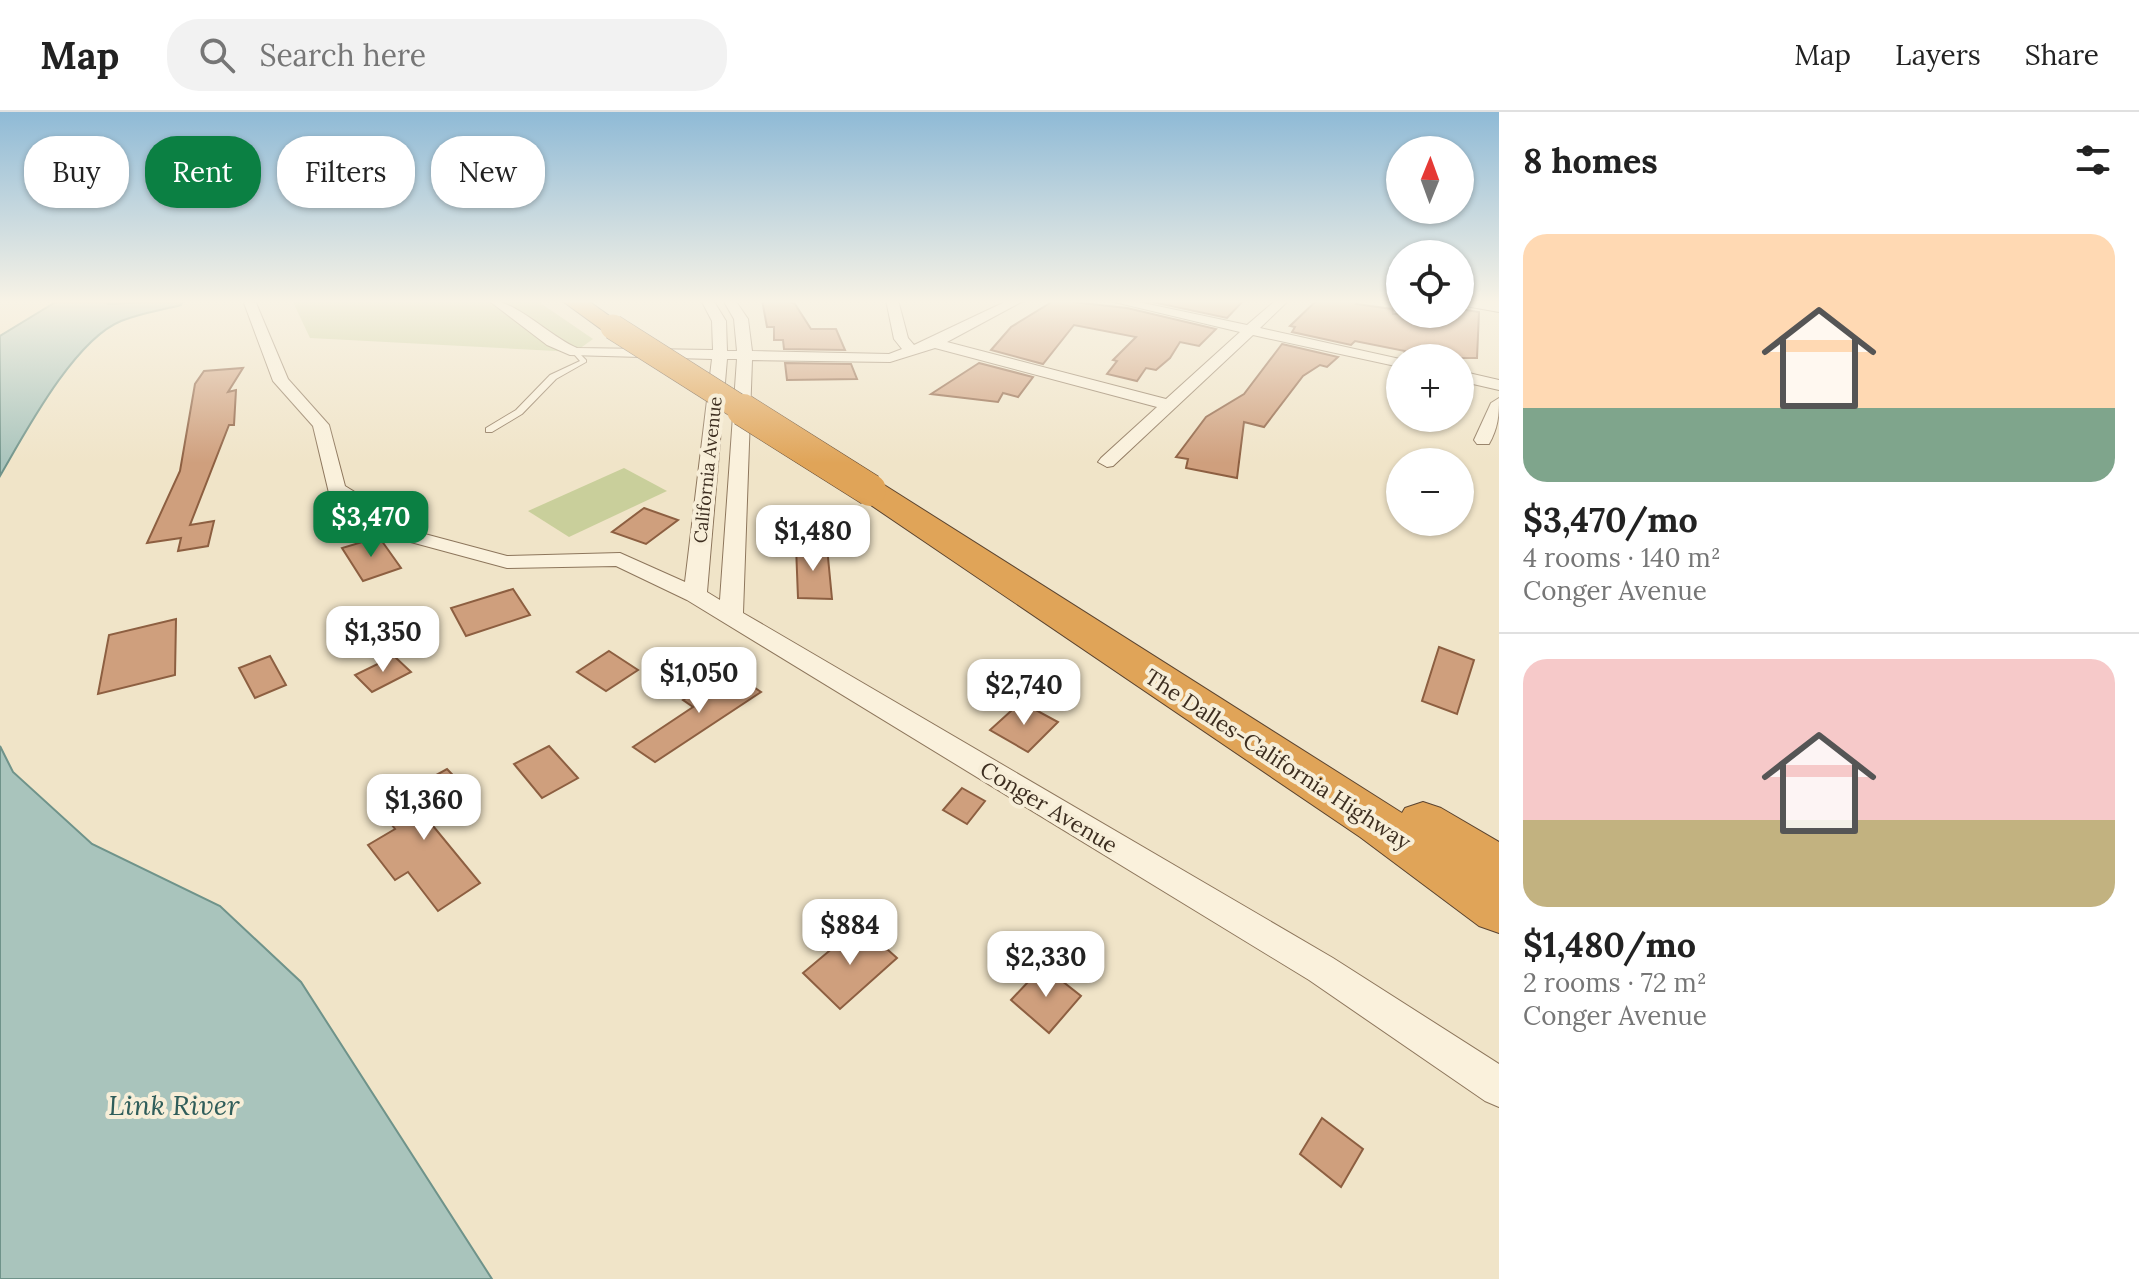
<!DOCTYPE html>
<meta charset="utf-8">
<style>
body{margin:0;font-family:Lora,serif;background:#f2f2f2;color:#222;height:100vh;display:flex;flex-direction:column;font-size:30px;white-space:nowrap}
*{box-sizing:border-box;margin:0}
p{font-size:26px;color:#767676}
.icon{flex:none;width:44px;height:44px;fill:none;stroke:currentColor;stroke-width:2;stroke-linecap:round;stroke-linejoin:round}
.map{position:relative;flex:1;overflow:hidden}
.sheet{display:flex;flex-direction:column;background:#fff;width:640px}
.sheet>*{flex:none}
.guide{position:absolute;left:24px;top:24px;width:760px;height:72px;display:flex;gap:16px}
.needle{width:52px;rotate:1deg}
.buttons{position:absolute;left:1386px;top:24px;display:grid;gap:16px}
.buttons a{display:grid;place-items:center;width:88px;height:88px;border-radius:50%;background:#fff;box-shadow:0 2px 6px #0004;font-size:40px}
.price{position:absolute;translate:-50% -68px;padding:0 18px;border-radius:16px;background:#fff;color:#222;font-size:26px;line-height:52px;filter:drop-shadow(0 2px 4px #0008)}
.price::after{content:'';position:absolute;left:50%;top:48px;width:24px;height:18px;margin-left:-12px;background:inherit;clip-path:polygon(0 0,100% 0,50% 100%)}
.price.selected{background:#0b8043;color:#fff}
ul{padding:0;list-style:none}
li{display:grid;align-content:center;gap:16px;height:424px;padding:0 24px}
li+li{border-top:2px solid #e0e0e0}
li span{display:grid;place-items:center;height:248px;border-radius:24px;color:#555}
li>.icon{margin-inline-start:auto}
span .icon{width:144px;height:144px;fill:#fffc;stroke-width:1}
li b{font-size:34px}
h2{display:flex;justify-content:space-between;align-items:center;height:96px;padding:0 24px;font-size:34px}
.tag{padding:0 28px;border-radius:32px;background:#fff;box-shadow:0 2px 6px #0004;font-size:28px;line-height:72px}
.tag.selected{background:#0b8043;color:#fff}
header{display:flex;align-items:center;gap:48px;box-sizing:border-box;height:112px;padding:0 40px;background:#fff;border-bottom:2px solid #e0e0e0}
header strong{font-size:38px}
nav{display:flex;gap:44px;margin-inline-start:auto;font-size:28px}
.search{width:560px;height:72px;background:#f2f2f2;display:flex;align-items:center;gap:20px;box-sizing:border-box;padding:0 28px;border-radius:32px;color:#767676;font-size:30px}
main{display:flex;flex:1;min-height:0}
.map>svg:first-child{display:block}
.green{fill:#c9cf9b}
.water{fill:#a9c4bc;stroke:#6f938a;stroke-width:2}
.building{fill:#cf9f7d;stroke:#8d5f41;stroke-width:2}
.lines{fill:none;stroke-linecap:round;stroke-linejoin:round}
.lane-casing{stroke:#8d765c;stroke-width:2}
.street-casing{stroke:#8d765c;stroke-width:2}
.secondary-casing{stroke:#6f573f;stroke-width:2}
.highway-casing{stroke:#5b4430;stroke-width:2}
.lane{fill:#faf1dc;fill-rule:evenodd}
.street{fill:#faf1dc;fill-rule:evenodd}
.secondary{fill:#faf1dc;fill-rule:evenodd}
.highway{fill:#e0a458;fill-rule:evenodd}
.highway-bridge-far1-casing{stroke:#5b4430;stroke-width:26;stroke-linecap:butt}
.highway-bridge-casing{stroke:#5b4430;stroke-width:33;stroke-linecap:butt}
.highway-bridge-far1{stroke:#e0a458;stroke-width:25}
.highway-bridge{stroke:#e0a458;stroke-width:32}
.labels{text-anchor:middle;stroke-width:8;stroke-linejoin:round;paint-order:stroke}
.far-street-label{font-size:18px;fill:#3d2e20;stroke:#f7eed8}
.street-label{font-size:22px;fill:#3d2e20;stroke:#f7eed8}
.near-water-label{font-size:28px;font-style:italic;fill:#2f5d5a;stroke:#f7eed8}
</style>
<header>
<strong>Map</strong>
<div class="search"><svg class="icon" aria-label="search" viewBox="0 0 24 24"><circle cx="10" cy="10" r="6"/><path d="M15 15l6 6"/></svg>Search here</div>
<nav><a>Map</a><a>Layers</a><a>Share</a></nav>
</header>
<main>
<div class="map">
<svg width="1499" height="1167" viewBox="0 0 1499 1167">
<rect width="100%" height="100%" fill="#f0e4c8"/>
<g class="green">
<path d="M 292,188 L 536,188 L 593,227 L 575,240 L 310,226 Z"/>
<path d="M 624,356 L 667,379 L 569,425 L 528,399 Z"/>
</g>
<g class="water">
<path d="M 59,188 L 115,188 L 107,192 L 183,188 L 181,193 C 162,198 140,201 121,209 C 74,228 25,321 0,364 L 0,224 Z"/>
<path d="M 0,634 L 13,660 L 92,732 L 220,794 L 301,870 L 492,1167 L 0,1167 Z"/>
</g>
<g class="building">
<path d="M 762,188 L 786,188 L 795,192 L 811,217 L 836,217 L 845,238 L 784,237 L 783,228 L 774,228 L 774,215 L 767,215 Z"/>
<path d="M 1055,188 L 1127,196 L 1216,217 L 1199,234 L 1180,230 L 1170,246 L 1156,258 L 1146,256 L 1137,269 L 1107,262 L 1117,249 L 1113,248 L 1136,225 L 1074,213 L 1043,252 L 991,238 L 1011,215 Z"/>
<path d="M 1143,188 L 1244,188 L 1227,206 Z"/>
<path d="M 1317,188 L 1359,188 L 1356,192 L 1392,197 L 1393,202 L 1460,202 L 1460,197 L 1479,200 L 1477,246 L 1403,246 L 1405,239 L 1355,229 L 1351,233 L 1292,220 L 1295,215 L 1290,214 Z"/>
<path d="M 1282,232 L 1338,245 L 1327,255 L 1320,253 L 1303,264 L 1264,315 L 1244,310 L 1237,366 L 1186,356 L 1188,347 L 1176,345 L 1206,305 L 1244,282 Z"/>
<path d="M 785,251 L 851,252 L 857,267 L 787,268 Z"/>
<path d="M 979,251 L 1033,265 L 1018,285 L 1003,281 L 998,290 L 931,282 Z"/>
<path d="M 243,256 L 228,280 L 236,278 L 234,313 L 229,313 L 190,413 L 214,409 L 208,434 L 178,439 L 181,426 L 147,431 L 180,359 L 195,272 L 204,259 Z"/>
<path d="M 644,396 L 678,408 L 646,432 L 612,420 Z"/>
<path d="M 379,425 L 401,456 L 363,469 L 342,436 Z"/>
<path d="M 796,434 L 827,435 L 832,487 L 798,486 Z"/>
<path d="M 513,477 L 530,503 L 466,524 L 451,496 Z"/>
<path d="M 176,507 L 175,563 L 98,582 L 109,523 Z"/>
<path d="M 1439,535 L 1474,548 L 1457,602 L 1422,589 Z"/>
<path d="M 609,539 L 638,558 L 606,579 L 577,560 Z"/>
<path d="M 270,544 L 286,573 L 255,586 L 239,556 Z"/>
<path d="M 394,544 L 411,560 L 372,580 L 355,563 Z"/>
<path d="M 730,559 L 761,580 L 655,650 L 633,635 L 693,595 L 683,588 Z"/>
<path d="M 1021,590 L 1058,610 L 1028,640 L 990,618 Z"/>
<path d="M 549,634 L 578,666 L 542,686 L 514,652 Z"/>
<path d="M 447,657 L 467,678 L 424,703 L 480,771 L 438,799 L 408,760 L 395,768 L 368,733 L 395,717 L 378,695 Z"/>
<path d="M 962,676 L 985,689 L 967,712 L 943,698 Z"/>
<path d="M 860,813 L 897,846 L 840,897 L 803,861 Z"/>
<path d="M 1043,854 L 1081,884 L 1049,921 L 1011,888 Z"/>
<path d="M 1322,1006 L 1363,1037 L 1341,1075 L 1300,1042 Z"/>
</g>
<g class="lines">
<defs>
<path id="lane" d="M 573,239 L 577,239 L 586,248 L 586,250 L 556,267 L 522,302 L 492,320 L 486,320 L 486,316 L 516,298 L 550,263 L 580,249 L 573,241 Z"/>
<g id="street">
<path d="M 245,188 L 256,191 L 288,267 L 329,313 L 345,374 L 421,421 L 507,444 L 620,441 L 685,470 L 712,247 L 570,243 L 547,233 L 488,188 C 516,188 549,224 577,236 L 713,238 L 712,209 L 701,188 L 713,188 L 726,209 L 727,239 L 737,239 L 734,207 L 723,188 L 735,188 L 748,207 L 752,239 L 889,242 L 902,237 L 894,227 L 886,188 L 898,188 L 908,226 L 914,233 L 1009,188 L 1025,188 L 947,230 L 1166,287 L 1240,220 L 1106,188 L 1129,188 L 1247,213 L 1276,188 L 1289,188 L 1260,216 L 1400,247 L 1400,255 L 1253,223 L 1113,354 L 1107,355 L 1098,350 L 1101,346 L 1157,295 L 935,236 L 890,250 L 752,248 L 743,501 L 1333,846 L 1499,952 L 1499,995 L 1485,989 L 1309,868 L 687,488 L 616,454 L 507,456 L 407,429 L 329,381 L 313,314 L 273,269 L 244,191 ZM 727,247 L 737,247 L 720,488 L 707,480 Z"/>
<path d="M 1460,259 L 1499,268 L 1499,278 L 1460,269 Z"/>
<path d="M 1499,286 C 1499,304 1498,316 1489,332 L 1477,332 L 1474,328 L 1491,291 Z"/>
</g>
<path id="secondary" d="M 1460,188 L 1499,190 L 1499,200 L 1460,193 Z"/>
<g id="highway">
<path d="M 561,188 L 587,188 L 625,215 L 621,220 L 605,220 Z"/>
<path d="M 870,368 L 881,371 L 1402,701 L 1405,696 L 1423,690 L 1441,696 L 1499,730 L 1499,821 L 1479,814 L 1360,725 L 859,385 L 854,378 L 859,371 Z"/>
</g>
</defs>
<use href="#lane" class="lane-casing"/>
<use href="#street" class="street-casing"/>
<use href="#secondary" class="secondary-casing"/>
<use href="#highway" class="highway-casing"/>
<use href="#lane" class="lane"/>
<use href="#street" class="street"/>
<use href="#secondary" class="secondary"/>
<use href="#highway" class="highway"/>
<defs>
<path id="highway-bridge-far1" d="M 613,215 L 747,300"/>
<path id="highway-bridge" d="M 743,298 L 870,378"/>
</defs>
<use href="#highway-bridge-far1" class="highway-bridge-far1-casing"/>
<use href="#highway-bridge" class="highway-bridge-casing"/>
<use href="#highway-bridge-far1" class="highway-bridge-far1"/>
<use href="#highway-bridge" class="highway-bridge"/>
</g>
<linearGradient id="sky" x2="0" y2="1"><stop stop-color="#8fbad6"/><stop offset="0.54" stop-color="#f8f3e6"/><stop offset="1" stop-color="#f8f3e6" stop-opacity="0"/></linearGradient>
<rect width="1499" height="351" fill="url(#sky)"/>
<g class="labels">
<g class="far-street-label">
<text transform="translate(708 358) rotate(-84)" y="6">California Avenue</text>
</g>
<g class="street-label">
<text transform="translate(1278 647) rotate(33)" y="8">The Dalles-California Highway</text>
<text transform="translate(1049 695) rotate(31)" y="8">Conger Avenue</text>
</g>
<g class="near-water-label">
<text x="174" y="1003">Link River</text>
</g>
</g>
</svg>
<div class="buttons">
<a><svg class="needle" viewBox="-14 -14 28 28"><path d="M0-13l5 13h-10z" fill="#e53935"/><path d="M0 13l5-13h-10z" fill="#767676"/></svg></a>
<a><svg class="icon" aria-label="locate" viewBox="0 0 24 24"><circle cx="12" cy="12" r="6"/><path d="M12 2v4M12 18v4M2 12h4M18 12h4"/></svg></a>
<a>+</a>
<a>−</a>
</div>
<b class="price selected" style="left:371px;top:447px">$3,470</b>
<b class="price" style="left:813px;top:461px">$1,480</b>
<b class="price" style="left:383px;top:562px">$1,350</b>
<b class="price" style="left:699px;top:603px">$1,050</b>
<b class="price" style="left:1024px;top:615px">$2,740</b>
<b class="price" style="left:424px;top:730px">$1,360</b>
<b class="price" style="left:850px;top:855px">$884</b>
<b class="price" style="left:1046px;top:887px">$2,330</b>
<div class="guide">
<a class="tag">Buy</a>
<a class="tag selected">Rent</a>
<a class="tag">Filters</a>
<a class="tag">New</a>
</div>
</div>
<section class="sheet">
<h2>8 homes<svg class="icon" aria-label="filters" viewBox="0 0 24 24"><path d="M4 7h16M4 17h16"/><circle cx="9" cy="7" r="2"/><circle cx="15" cy="17" r="2"/></svg></h2>
<ul>
<li><span style="background:linear-gradient(#ffd9b3 70%,#7fa58c 0)"><svg class="icon" aria-label="home" viewBox="0 0 24 24"><path d="M3 11l9-7 9 7M6 9v11h12V9"/></svg></span><div><b>$3,470/mo</b><p>4 rooms · 140 m²</p><p>Conger Avenue</p></div></li>
<li><span style="background:linear-gradient(#f6c9c9 65%,#c2b280 0)"><svg class="icon" aria-label="home" viewBox="0 0 24 24"><path d="M3 11l9-7 9 7M6 9v11h12V9"/></svg></span><div><b>$1,480/mo</b><p>2 rooms · 72 m²</p><p>Conger Avenue</p></div></li>
</ul>
</section>
</main>
